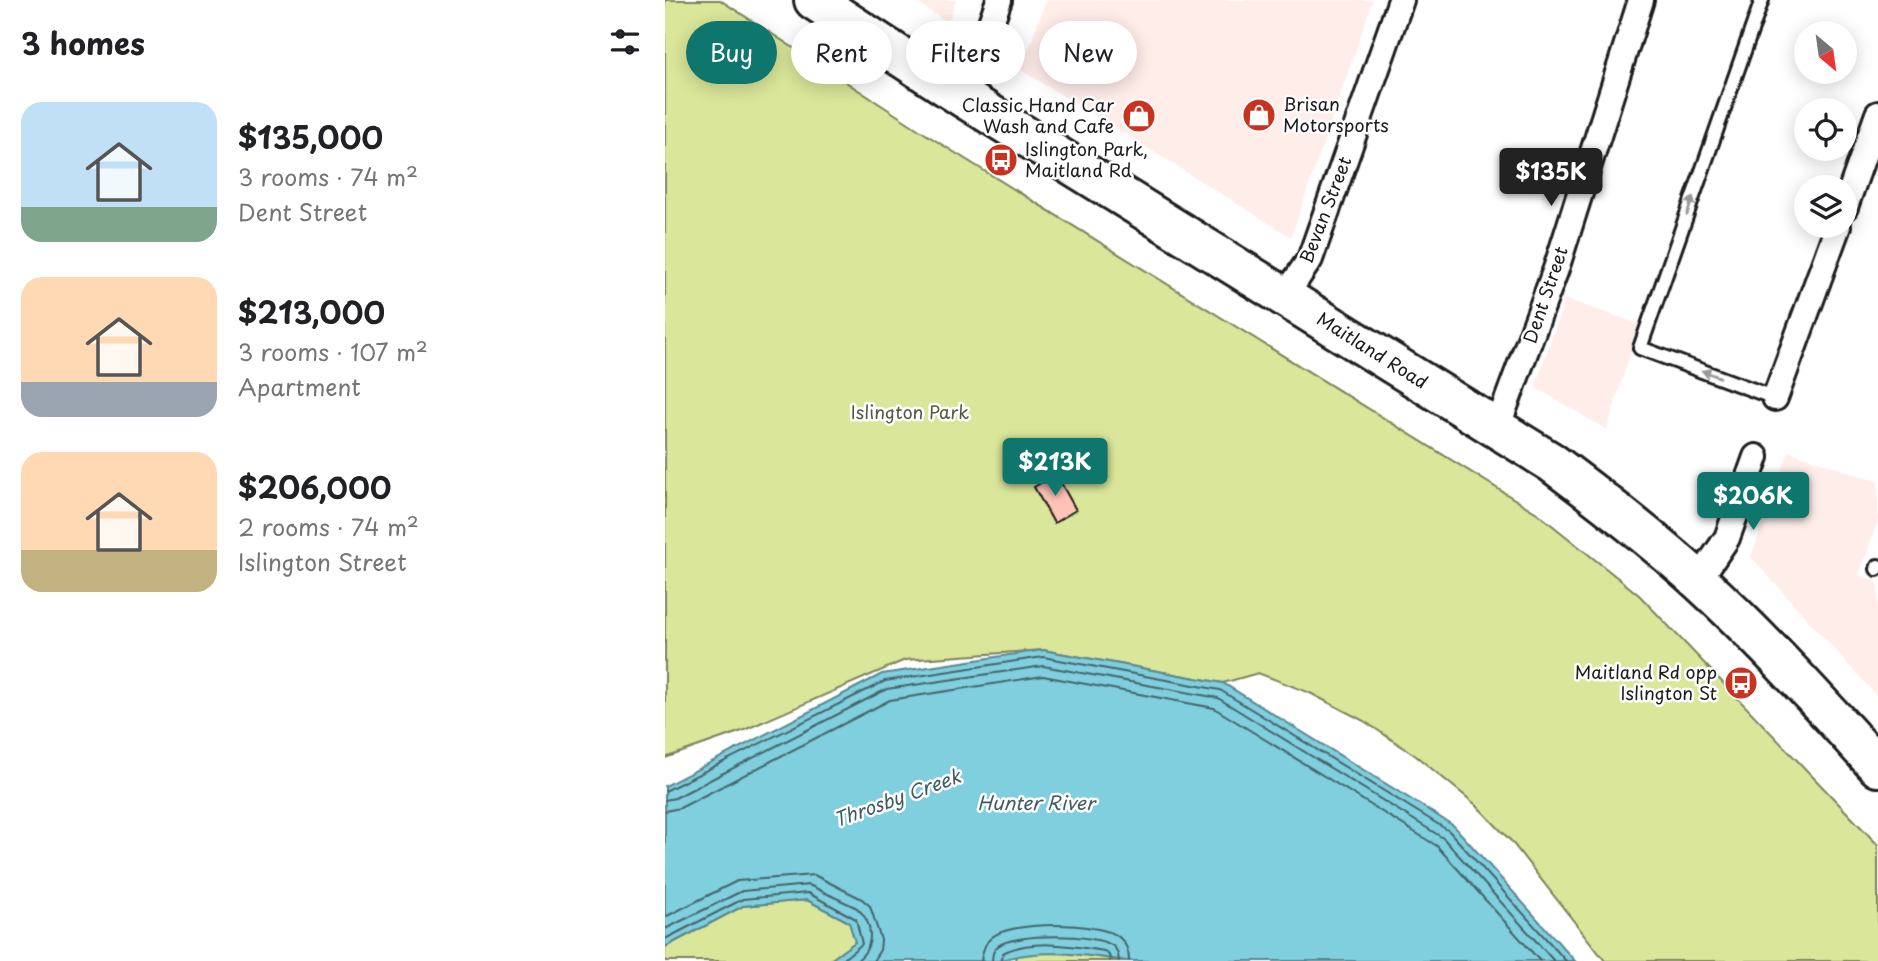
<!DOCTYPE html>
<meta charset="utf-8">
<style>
body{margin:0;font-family:"Playpen Sans",sans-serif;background:#f6f6f6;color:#202124;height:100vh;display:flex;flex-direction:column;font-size:26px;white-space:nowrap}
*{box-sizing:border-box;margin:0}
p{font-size:23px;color:#757577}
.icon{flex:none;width:38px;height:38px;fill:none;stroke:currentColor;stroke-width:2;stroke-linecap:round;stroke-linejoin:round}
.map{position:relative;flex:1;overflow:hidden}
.side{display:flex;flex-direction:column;background:#fff;width:665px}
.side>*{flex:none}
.guide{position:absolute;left:21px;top:21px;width:665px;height:63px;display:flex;gap:14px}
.needle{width:46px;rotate:151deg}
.controls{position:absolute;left:1129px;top:21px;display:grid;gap:14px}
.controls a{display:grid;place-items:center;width:63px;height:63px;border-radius:50%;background:#fff;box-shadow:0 4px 18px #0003;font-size:35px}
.price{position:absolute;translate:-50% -60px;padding:0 16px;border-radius:7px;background:#0f766e;color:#fff;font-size:23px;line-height:46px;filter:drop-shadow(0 2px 4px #0008)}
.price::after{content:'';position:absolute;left:50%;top:42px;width:21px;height:16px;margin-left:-10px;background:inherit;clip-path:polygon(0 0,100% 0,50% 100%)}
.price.on{background:#222;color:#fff}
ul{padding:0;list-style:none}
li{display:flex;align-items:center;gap:21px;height:175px;padding:0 21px}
li span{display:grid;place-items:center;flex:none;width:196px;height:140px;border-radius:21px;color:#555}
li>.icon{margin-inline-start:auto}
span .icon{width:84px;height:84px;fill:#fffc;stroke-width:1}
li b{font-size:30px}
h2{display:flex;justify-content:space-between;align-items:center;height:84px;padding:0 21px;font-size:30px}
.tag{padding:0 24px;border-radius:32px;background:#fff;box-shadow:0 4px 18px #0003;font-size:24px;line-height:63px}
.tag.on{background:#0f766e;color:#fff}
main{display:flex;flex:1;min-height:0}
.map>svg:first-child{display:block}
.built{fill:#ffedea}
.green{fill:#dae699;stroke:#7b815a;stroke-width:2}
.water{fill:#80cfde;stroke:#588790;stroke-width:2}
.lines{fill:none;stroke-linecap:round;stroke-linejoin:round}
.shore{stroke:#44646a;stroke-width:2}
.building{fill:#ffc3b8;stroke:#1c1c1c;stroke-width:2}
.lane-casing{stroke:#1c1c1c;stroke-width:18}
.street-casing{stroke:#1c1c1c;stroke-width:30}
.primary-casing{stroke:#1c1c1c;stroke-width:44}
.lane{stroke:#fff;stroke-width:12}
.street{stroke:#fff;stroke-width:24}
.primary{stroke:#fff;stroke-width:38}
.oneway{fill:#999}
.labels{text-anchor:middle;stroke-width:5;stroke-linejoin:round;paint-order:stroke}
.poi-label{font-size:18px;fill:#1c1c1c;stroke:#fff;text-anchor:start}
.street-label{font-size:18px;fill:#1c1c1c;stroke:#fff}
.park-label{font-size:18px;fill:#555942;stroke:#fff}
.water-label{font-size:19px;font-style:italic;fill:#3f5b60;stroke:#fff}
</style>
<main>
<section class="side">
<h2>3 homes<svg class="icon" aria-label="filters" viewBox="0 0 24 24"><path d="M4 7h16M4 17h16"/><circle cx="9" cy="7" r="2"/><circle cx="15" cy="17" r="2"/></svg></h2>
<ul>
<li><span style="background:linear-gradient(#bfe0f5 75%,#7fa58c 0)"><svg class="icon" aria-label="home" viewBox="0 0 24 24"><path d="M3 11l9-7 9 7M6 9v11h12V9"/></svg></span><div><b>$135,000</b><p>3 rooms · 74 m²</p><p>Dent Street</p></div></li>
<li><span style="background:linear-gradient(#ffd9b3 75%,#9aa5b1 0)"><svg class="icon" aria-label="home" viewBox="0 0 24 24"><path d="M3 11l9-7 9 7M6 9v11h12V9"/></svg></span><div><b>$213,000</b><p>3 rooms · 107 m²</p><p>Apartment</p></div></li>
<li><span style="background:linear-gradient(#ffd9b3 70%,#c2b280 0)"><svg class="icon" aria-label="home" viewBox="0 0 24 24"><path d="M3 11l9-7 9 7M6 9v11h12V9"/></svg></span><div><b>$206,000</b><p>2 rooms · 74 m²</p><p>Islington Street</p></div></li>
</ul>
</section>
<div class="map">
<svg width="1213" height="961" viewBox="0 0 1213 961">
<rect width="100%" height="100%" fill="#fff"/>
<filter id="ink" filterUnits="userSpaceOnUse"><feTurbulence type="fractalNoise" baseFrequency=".0143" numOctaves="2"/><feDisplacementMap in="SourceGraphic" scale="14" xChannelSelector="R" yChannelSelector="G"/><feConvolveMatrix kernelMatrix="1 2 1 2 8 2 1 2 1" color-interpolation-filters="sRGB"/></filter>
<g filter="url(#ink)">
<g class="built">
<path d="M 248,0 L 291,0 L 283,23 Z"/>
<path d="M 381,0 L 708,0 L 626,237 L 356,70 Z"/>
<path d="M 900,299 L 974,324 L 942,430 L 870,387 Z"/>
<path d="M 1124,451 L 1213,482 L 1213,521 L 1194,575 L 1213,582 L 1213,697 L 1086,557 Z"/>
</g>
<g class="green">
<path d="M 0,0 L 55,0 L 276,144 L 872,513 L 974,595 L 1213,845 L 1213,961 L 940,961 L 846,841 L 810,804 L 751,756 L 699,721 L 645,693 L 593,673 L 558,683 L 378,650 L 240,660 L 77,731 L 0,758 Z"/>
<path d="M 142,900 L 184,922 L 191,942 L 164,961 L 0,961 L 0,947 L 78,906 Z"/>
<path d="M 392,951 L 462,961 L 350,961 L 351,955 Z"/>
</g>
<path class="water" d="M 378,650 L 558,683 L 789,826 L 910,961 L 462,961 C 418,955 376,947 333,961 L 164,961 L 190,942 L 184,922 L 142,900 L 78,906 L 0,947 L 0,786 L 217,674 Z"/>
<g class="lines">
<g class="shore">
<path d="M 0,791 L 220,681 L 378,657 L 555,690 L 784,831 L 901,961"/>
<path d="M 0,800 L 10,798 L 222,689 L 378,666 L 553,698 L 778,838 L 889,961"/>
<path d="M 0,811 L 15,808 L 225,700 L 378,676 L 549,708 L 772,846 L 875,961"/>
<path d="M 0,917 L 72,881 L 149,875 L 197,899 L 205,906 L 216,940 L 215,950 L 208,961"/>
<path d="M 0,929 L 77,891 L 144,885 L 192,908 C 209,923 210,947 191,961"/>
<path d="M 0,939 L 78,899 L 143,893 L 191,919 L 197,944 L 176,961"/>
<path d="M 316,961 C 317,952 319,943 327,937 C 347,921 433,921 454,937 C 461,943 464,952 464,961"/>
<path d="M 327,961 C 327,955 328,950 333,946 C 348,933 432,933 448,946 C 453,950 453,955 454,961"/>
<path d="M 336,961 L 338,953 C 368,938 408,946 439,951 L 444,955 L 445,961"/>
</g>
</g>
<path class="building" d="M 391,474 L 411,510 L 389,523 L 369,487 Z"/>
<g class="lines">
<defs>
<g id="lane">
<path d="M 1097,0 L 975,348 L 1110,398"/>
<path d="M 1212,569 L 1213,566"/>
</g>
<g id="street">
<path d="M 299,98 L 334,0"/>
<path d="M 1180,207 L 1213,114"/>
<path d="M 620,296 L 645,259 L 736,0"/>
<path d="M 1110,398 L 1173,226"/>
<path d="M 832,428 L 891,269 L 976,0"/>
<path d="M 1033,581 L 1062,538 L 1091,457"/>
</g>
<path id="primary" d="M 149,0 L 299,98 L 886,462 C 937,500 988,539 1035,582 C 1098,640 1156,704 1213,767"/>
</defs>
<use href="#lane" class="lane-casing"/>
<use href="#street" class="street-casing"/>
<use href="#primary" class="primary-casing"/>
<use href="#lane" class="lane"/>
<use href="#street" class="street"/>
<use href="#primary" class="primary"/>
</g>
<defs><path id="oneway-solid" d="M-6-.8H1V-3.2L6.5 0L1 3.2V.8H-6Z" transform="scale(1.75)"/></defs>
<g class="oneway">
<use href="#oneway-solid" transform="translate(1025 206) rotate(-71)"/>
<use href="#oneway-solid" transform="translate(1046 374) rotate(-160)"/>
</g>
</g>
<defs>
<symbol id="shop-disc" viewBox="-11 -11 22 22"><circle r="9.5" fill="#c8321e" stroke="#fff"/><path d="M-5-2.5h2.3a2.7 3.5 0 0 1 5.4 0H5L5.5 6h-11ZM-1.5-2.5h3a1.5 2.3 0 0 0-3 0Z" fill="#fff"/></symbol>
<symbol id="bus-disc" viewBox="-11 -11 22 22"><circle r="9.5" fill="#c8321e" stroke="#fff"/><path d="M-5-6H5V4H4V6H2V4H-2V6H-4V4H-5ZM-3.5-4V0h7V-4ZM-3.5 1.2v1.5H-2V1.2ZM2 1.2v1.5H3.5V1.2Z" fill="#fff"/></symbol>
</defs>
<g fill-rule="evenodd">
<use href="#shop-disc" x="575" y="96" width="38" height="38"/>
<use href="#shop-disc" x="455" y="97" width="38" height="38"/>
<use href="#bus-disc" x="317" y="141" width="38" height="38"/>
<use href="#bus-disc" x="1057" y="664" width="38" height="38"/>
</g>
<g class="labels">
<g class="poi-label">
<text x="618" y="111">Brisan<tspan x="618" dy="21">Motorsports</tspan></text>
<text x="449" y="112" text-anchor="end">Classic Hand Car<tspan x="449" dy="21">Wash and Cafe</tspan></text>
<text x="360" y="156">Islington Park,<tspan x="360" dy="21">Maitland Rd</tspan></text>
<text x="1052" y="679" text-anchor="end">Maitland Rd opp<tspan x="1052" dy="21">Islington St</tspan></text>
</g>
<g class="street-label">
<text transform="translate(661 210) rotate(-69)" y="6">Bevan Street</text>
<text transform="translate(881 295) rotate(-71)" y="6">Dent Street</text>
<text transform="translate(707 351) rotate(32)" y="6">Maitland Road</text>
</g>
<g class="park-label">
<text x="245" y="419">Islington Park</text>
</g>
<g class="water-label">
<text transform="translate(232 798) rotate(-20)" y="7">Throsby Creek</text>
<text x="371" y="810">Hunter River</text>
</g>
</g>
</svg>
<div class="controls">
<a><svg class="needle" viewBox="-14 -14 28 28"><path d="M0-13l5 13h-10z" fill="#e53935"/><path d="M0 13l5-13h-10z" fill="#757577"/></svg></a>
<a><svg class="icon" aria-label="locate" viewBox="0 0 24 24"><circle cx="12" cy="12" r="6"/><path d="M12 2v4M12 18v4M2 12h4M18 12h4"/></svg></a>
<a><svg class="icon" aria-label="layers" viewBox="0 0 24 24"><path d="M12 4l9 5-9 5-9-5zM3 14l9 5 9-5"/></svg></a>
</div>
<b class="price on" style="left:886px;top:208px">$135K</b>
<b class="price" style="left:390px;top:498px">$213K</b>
<b class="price" style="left:1088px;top:532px">$206K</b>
<div class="guide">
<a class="tag on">Buy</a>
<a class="tag">Rent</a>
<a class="tag">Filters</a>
<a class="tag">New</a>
</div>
</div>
</main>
